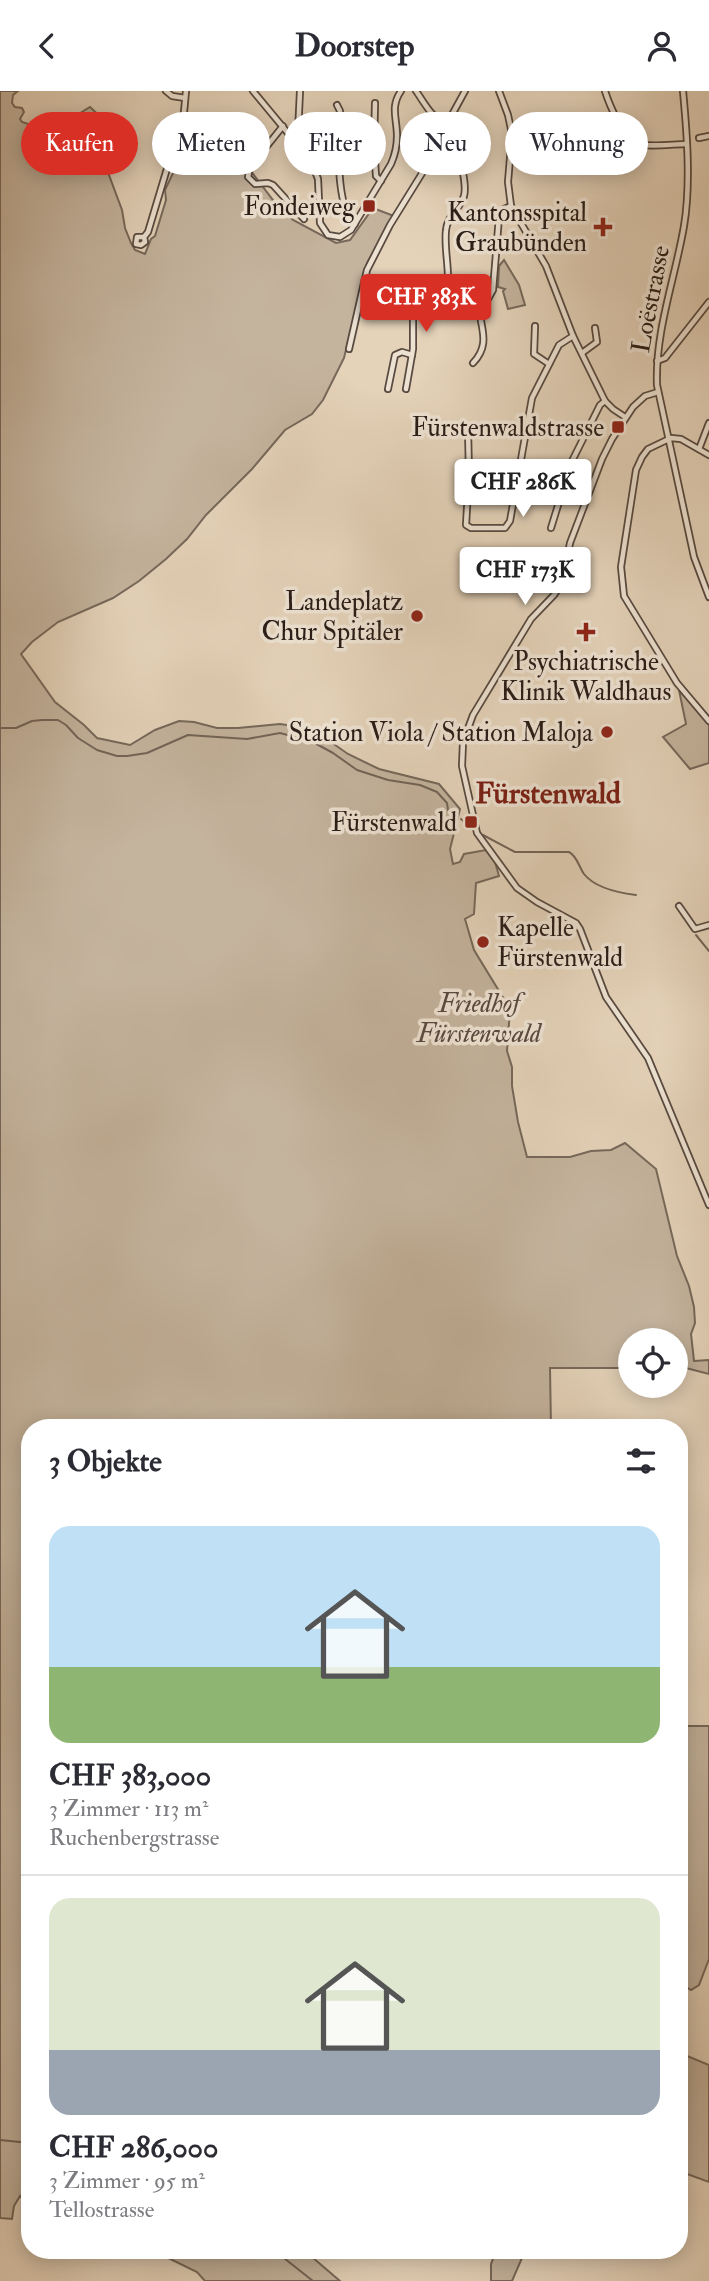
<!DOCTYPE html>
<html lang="de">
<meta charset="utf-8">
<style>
body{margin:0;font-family:"IM FELL Double Pica",serif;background:#f2f2f3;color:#2b2b33;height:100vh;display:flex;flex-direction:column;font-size:26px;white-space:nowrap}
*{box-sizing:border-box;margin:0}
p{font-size:23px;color:#7c7c81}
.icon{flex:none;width:38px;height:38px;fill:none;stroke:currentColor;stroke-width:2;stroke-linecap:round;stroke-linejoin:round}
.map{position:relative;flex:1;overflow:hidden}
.details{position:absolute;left:21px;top:1328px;width:667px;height:840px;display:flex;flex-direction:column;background:#fff;border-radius:28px;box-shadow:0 4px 18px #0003}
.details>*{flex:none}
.banner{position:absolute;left:21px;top:21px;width:668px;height:63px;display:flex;gap:14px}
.controls{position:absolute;left:618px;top:1237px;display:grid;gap:14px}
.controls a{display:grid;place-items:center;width:70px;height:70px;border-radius:50%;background:#fff;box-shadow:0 4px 18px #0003;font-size:35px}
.price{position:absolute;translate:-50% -60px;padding:0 16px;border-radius:7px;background:#fff;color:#222;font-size:23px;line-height:46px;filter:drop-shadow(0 2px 4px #0008)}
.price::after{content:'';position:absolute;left:50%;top:42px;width:21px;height:16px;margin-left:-10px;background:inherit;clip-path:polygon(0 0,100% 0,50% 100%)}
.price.selected{background:#d93025;color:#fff}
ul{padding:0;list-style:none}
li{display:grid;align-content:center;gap:14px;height:371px;padding:0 28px}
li+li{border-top:2px solid #e1e1e2}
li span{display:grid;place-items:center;height:217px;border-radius:21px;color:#555}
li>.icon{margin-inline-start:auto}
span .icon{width:126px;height:126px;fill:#fffc;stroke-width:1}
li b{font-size:30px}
h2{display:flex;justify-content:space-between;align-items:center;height:84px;padding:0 28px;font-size:30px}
.pill{padding:0 24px;border-radius:32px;background:#fff;box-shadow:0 4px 18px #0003;font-size:24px;line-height:63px}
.pill.selected{background:#d93025;color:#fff}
header{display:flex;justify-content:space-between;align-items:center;height:91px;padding:0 28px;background:#fff;font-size:32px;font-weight:700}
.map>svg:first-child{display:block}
.green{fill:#c4b39d;stroke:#76685a;stroke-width:2}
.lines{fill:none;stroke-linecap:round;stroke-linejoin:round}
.stream{stroke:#736457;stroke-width:2}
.minor-casing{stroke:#584a40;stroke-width:8}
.minor{stroke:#ede2d2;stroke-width:4.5}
.poi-dot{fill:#8f2418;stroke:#ede2d2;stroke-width:2.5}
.labels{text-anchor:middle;stroke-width:7;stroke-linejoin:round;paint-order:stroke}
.poi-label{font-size:26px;fill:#291c17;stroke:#ede2d2;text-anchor:end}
.street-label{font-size:26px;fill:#291c17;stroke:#ede2d2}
.park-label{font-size:26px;font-style:italic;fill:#58493f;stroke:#ede2d2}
.quarter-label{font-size:30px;font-weight:bold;fill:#7a1f14;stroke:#ede2d2}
</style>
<header><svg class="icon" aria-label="back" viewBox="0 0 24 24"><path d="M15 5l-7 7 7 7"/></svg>Doorstep<svg class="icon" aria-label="person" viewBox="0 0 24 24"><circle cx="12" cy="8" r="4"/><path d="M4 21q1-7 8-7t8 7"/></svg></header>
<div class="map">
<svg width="709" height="2190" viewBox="0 0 709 2190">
<rect width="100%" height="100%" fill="#e4d2b9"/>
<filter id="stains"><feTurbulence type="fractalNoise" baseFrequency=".00286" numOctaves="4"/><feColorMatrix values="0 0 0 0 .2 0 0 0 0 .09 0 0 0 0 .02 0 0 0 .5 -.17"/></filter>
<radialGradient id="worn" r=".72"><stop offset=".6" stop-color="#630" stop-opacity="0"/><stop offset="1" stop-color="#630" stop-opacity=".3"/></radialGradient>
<g class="green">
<path d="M 0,0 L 18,0 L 13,4 L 12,12 L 15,16 L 22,17 L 24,21 L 20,28 L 22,31 L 31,34 L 48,32 L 53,39 L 90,16 L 109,34 L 111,59 L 109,84 L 122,119 L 125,137 L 131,152 L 135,159 L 145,163 L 151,148 L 155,145 L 166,109 L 165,99 L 174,80 L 244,71 L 276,113 L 293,129 L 336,152 L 350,149 L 373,117 L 394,125 L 367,172 L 344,267 L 323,309 L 312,323 L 285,339 L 252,378 L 206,424 L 187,448 L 166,468 L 139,490 L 113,507 L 58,531 L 32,551 L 21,563 L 55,611 L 84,634 L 97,647 L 130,654 L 155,639 L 179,630 L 194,631 L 217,637 L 238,637 L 280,633 L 294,635 L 315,640 L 348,663 L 379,678 L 439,693 L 460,718 L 450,758 L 453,773 L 460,771 L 464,763 L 486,759 L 495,771 L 499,785 L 476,792 L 474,823 L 465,828 L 474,859 L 510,918 L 507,960 L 512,976 L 512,995 L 518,1031 L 527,1066 L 570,1066 L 591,1060 L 611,1059 L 625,1052 L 656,1078 L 677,1165 L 689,1195 L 694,1216 L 695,1232 L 691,1243 L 694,1270 L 709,1269 L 709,1283 L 686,1277 L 676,1277 L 676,1250 L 630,1250 L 630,1277 L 550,1277 L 551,1337 L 30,1337 L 30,2111 L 27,2113 L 20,2105 L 14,2115 L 12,2128 L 0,2127 Z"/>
<path d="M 504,169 L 519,194 L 525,214 L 508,218 L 503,200 L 505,198 L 498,196 L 499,175 Z"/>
<path d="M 679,599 L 709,634 L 709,672 L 690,678 L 663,646 L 686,633 Z"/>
<path d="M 679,1635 L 709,1635 L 709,1868 L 699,1894 L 691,1899 L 683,1894 L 679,1885 Z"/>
<path d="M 679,1958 L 680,1962 L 709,1974 L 709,2091 L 679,2080 Z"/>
<path d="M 154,2160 L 305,2160 L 340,2190 L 205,2190 L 197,2181 Z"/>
<path d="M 496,2160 L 525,2160 L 512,2190 L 491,2190 L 491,2173 Z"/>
</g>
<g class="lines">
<g class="stream">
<path d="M 0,637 L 16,637 L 32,630 L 42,629 L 58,629 L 66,634 L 78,647 L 97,659 L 117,665 L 127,665 L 147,662 L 188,644 L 247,648 L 280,642 L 311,650 L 333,662 L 357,679 L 388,689 L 420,694 L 437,701 L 447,712 L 448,719 L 457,726"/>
<path d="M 461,728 L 472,738"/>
<path d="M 483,744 L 515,761 L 569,761 C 577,765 579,776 584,783 C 595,797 620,802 636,804"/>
<path d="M 696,844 L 709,860"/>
<path d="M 0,2049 L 30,2052"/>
<path d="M 275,2160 L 313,2190"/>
</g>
<defs>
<g id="minor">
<path d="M 166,0 L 172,5 L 185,7"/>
<path d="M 253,0 L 311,70 L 318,88 L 320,132 L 328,144 L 340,146 L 351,139 L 391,73 C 395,64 397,55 397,45 C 397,27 390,16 401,0"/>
<path d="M 416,0 C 424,11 434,32 448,31"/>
<path d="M 499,0 L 508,24 L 512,43 L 508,91 L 511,115 L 546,175 L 573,245 L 605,310 L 613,318 L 625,326"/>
<path d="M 605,0 C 609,13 623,46 636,52 C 645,57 674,53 686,53"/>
<path d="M 683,0 C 687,42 691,93 684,135 C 675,188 655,240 657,294 L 694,466 L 709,506"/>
<path d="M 375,12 L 374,55 L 376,85 L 381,90"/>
<path d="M 337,14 L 340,20 C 338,43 335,119 355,133"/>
<path d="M 283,35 L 250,76 L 248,86 L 255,93 L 268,92 L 273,94 L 304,128"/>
<path d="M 699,47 L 709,45"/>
<path d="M 294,48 L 298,42 L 300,0"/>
<path d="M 144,146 L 137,146 L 136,153 L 141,154 L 145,151 L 144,146 L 148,141 L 184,21 L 186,0"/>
<path d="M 448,194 C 449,175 444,156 446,139 C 447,125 460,118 464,105 C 468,90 456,56 452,40 L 449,32"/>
<path d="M 535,235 L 534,263 L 549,273"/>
<path d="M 349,258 L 367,179 L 390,134 L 447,42 L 448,31 L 465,0"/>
<path d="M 582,262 L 597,251 L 595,237"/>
<path d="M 657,270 L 665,267 L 709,211"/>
<path d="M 473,272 C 493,251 478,234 479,211"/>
<path d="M 388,298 L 395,264 L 402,261 L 412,264"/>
<path d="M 406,298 L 413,258 L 413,203 C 420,196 425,197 434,196 C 440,195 446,193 452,194 C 467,198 470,215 488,208 L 493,199 L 499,126 L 504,118 L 511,115"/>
<path d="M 658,301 L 645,305 L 633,316 L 612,348 L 602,368 L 570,452 L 562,492 L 554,504 L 531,528 L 473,624 L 463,651 L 462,675 L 477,742 L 517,797 L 537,811 L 576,832 L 580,838 L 606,906 L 648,967 L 709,1114"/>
<path d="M 468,338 L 469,383 L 466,434 L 471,437 L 505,437 L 510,430 L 532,307 L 559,254 L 573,245"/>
<path d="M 699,358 L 709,332"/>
<path d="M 709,364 L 681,348 L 671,347 L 648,358 L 642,366 L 636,379 L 621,476 L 624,505 L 677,592 L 709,630"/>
<path d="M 564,395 L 590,399"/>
<path d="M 551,437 L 571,372 L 600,314 L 605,310"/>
<path d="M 679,815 L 695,838 L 709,834"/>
</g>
</defs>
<use href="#minor" class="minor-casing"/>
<use href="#minor" class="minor"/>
</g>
<g class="poi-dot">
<rect x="362" y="108" width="14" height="14" rx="3.5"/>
<path d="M599.5 125.5h7v7h7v7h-7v7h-7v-7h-7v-7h7z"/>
<rect x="611" y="329" width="14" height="14" rx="3.5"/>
<circle cx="417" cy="525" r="7"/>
<path d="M582.5 530.5h7v7h7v7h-7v7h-7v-7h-7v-7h7z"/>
<circle cx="607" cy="641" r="7"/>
<rect x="464" y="724" width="14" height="14" rx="3.5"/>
<circle cx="483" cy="851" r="7"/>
</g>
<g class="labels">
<g class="poi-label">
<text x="355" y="124">Fondeiweg</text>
<text x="587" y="130">Kantonsspital<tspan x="587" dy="30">Graubünden</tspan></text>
<text x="604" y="345">Fürstenwaldstrasse</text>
<text x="403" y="519">Landeplatz<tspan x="403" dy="30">Chur Spitäler</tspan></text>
<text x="586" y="579" text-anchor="middle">Psychiatrische<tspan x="586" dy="30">Klinik Waldhaus</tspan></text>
<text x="593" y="650">Station Viola / Station Maloja</text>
<text x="457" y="740">Fürstenwald</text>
<text x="497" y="845" text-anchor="start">Kapelle<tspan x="497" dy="30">Fürstenwald</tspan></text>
</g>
<g class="street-label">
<text transform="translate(650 208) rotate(-79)" y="9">Loëstrasse</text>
</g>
<g class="park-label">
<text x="479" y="921">Friedhof<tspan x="479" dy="30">Fürstenwald</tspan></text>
</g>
<g class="quarter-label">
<text x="548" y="712">Fürstenwald</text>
</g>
</g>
<rect width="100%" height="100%" filter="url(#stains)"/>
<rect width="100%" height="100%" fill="url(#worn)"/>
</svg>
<div class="controls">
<a><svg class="icon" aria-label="locate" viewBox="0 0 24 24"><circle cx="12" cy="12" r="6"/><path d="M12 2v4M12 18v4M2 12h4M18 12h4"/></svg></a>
</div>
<b class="price selected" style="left:426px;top:243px">CHF 383K</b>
<b class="price" style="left:523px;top:428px">CHF 286K</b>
<b class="price" style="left:525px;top:516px">CHF 173K</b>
<div class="banner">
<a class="pill selected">Kaufen</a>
<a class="pill">Mieten</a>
<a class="pill">Filter</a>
<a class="pill">Neu</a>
<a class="pill">Wohnung</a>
</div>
<section class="details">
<h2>3 Objekte<svg class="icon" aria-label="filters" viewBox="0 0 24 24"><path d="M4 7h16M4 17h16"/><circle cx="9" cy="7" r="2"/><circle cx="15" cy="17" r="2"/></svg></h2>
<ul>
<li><span style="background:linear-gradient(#bfe0f5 65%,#8fb573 0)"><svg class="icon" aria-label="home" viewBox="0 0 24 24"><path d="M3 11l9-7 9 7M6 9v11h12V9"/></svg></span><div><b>CHF 383,000</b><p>3 Zimmer · 113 m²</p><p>Ruchenbergstrasse</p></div></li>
<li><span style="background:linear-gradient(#dfe7d0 70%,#9aa5b1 0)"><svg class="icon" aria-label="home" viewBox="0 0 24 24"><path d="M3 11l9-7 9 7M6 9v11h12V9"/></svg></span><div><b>CHF 286,000</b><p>3 Zimmer · 95 m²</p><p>Tellostrasse</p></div></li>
</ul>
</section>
</div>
